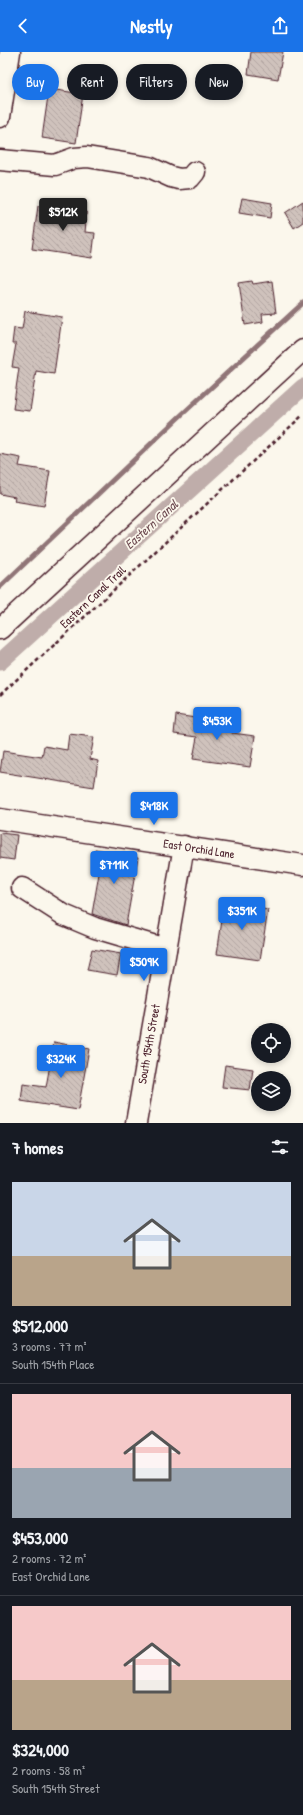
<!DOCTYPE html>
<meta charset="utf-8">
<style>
body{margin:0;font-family:"Patrick Hand",sans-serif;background:#242831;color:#f1f3f6;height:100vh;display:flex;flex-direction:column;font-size:15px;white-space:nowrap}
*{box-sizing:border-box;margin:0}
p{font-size:13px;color:#9ea1a6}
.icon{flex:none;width:22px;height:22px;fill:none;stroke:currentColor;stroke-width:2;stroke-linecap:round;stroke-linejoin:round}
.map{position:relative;height:1071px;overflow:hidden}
.drawer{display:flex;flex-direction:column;background:#171b24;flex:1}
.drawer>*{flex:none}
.guide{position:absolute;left:12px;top:12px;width:279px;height:36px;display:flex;gap:8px}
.fabs{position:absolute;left:251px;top:971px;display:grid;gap:8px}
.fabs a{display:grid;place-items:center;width:40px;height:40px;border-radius:50%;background:#171b24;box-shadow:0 2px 6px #0003;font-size:20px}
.price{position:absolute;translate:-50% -34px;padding:0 9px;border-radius:4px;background:#1a73e8;color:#fff;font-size:13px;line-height:26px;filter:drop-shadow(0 1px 2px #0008)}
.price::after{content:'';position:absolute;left:50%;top:24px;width:12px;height:9px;margin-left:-6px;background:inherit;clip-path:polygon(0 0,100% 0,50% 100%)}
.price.active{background:#222;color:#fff}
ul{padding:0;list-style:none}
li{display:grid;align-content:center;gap:8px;height:212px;padding:0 12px}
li+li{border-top:1px solid #363941}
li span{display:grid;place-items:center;height:124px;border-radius:0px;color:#555}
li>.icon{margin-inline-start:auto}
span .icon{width:72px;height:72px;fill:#fffc;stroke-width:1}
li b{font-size:17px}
h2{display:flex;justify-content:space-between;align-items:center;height:48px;padding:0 12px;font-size:17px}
.pill{padding:0 14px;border-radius:18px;background:#171b24;box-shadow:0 2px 6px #0003;font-size:14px;line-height:36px}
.pill.active{background:#1a73e8;color:#fff}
header{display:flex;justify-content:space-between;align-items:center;height:52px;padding:0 12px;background:#1a73e8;color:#fff;font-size:18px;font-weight:700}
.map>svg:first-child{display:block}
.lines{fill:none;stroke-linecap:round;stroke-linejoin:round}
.stream{stroke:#907477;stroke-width:5}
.canal{stroke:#bfadaa;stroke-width:17}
.building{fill:url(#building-back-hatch);stroke:#4a1f2b}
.minor-casing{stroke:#4a1f2b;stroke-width:23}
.path{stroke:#4a1f2b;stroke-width:2.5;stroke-dasharray:4 3;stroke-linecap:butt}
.minor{stroke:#fbf7ec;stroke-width:20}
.labels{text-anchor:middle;stroke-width:3.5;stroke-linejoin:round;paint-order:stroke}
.street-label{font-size:12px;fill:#4a1f2b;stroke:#fbf7ec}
.water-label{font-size:13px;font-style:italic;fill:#6d4a51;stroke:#fbf7ec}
</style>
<header><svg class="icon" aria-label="back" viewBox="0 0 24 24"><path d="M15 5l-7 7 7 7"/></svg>Nestly<svg class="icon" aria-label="share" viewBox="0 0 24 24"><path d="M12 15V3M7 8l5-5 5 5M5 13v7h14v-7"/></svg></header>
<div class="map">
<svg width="303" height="1071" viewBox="0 0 303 1071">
<defs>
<pattern id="building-back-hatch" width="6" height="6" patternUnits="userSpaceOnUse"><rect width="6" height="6" fill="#cfc2bc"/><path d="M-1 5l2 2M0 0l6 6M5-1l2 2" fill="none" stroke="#b3a6a2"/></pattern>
</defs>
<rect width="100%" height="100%" fill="#fbf7ec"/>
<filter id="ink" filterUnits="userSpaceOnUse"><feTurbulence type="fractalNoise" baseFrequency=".025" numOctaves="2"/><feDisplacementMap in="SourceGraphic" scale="8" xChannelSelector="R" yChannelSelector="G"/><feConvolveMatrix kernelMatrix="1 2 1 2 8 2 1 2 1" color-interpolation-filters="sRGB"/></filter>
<g filter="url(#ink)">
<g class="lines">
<path class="stream" d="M 0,535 L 177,367 L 303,251"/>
<path class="canal" d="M 0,610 L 303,335"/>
</g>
<g class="building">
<path d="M 251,0 L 283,0 L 278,27 L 248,22 Z"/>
<path d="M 49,37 L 83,42 L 76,91 L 42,86 Z"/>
<path d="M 242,146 L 272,151 L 270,166 L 239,161 Z"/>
<path d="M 303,149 L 303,170 L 294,176 L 285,161 Z"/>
<path d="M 38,154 L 87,160 L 85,180 L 95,181 L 92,206 L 32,197 Z"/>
<path d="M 252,229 L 253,232 L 272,229 L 276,261 L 262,262 L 263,270 L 245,273 L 239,231 Z"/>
<path d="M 25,259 L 62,265 L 54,322 L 36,319 L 30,359 L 13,357 L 19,316 L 12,315 L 16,292 L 12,292 L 14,276 L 22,277 Z"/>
<path d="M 0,402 L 21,406 L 19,414 L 50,419 L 44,454 L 14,449 L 15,445 L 0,442 Z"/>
<path d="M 176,663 L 234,672 L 232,681 L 255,684 L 250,715 L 193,707 L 197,685 L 174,682 Z"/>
<path d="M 69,682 L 94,685 L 90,707 L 98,709 L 94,735 L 0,720 L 3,699 L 42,705 L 44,694 L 67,698 Z"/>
<path d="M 0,781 L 17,783 L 14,808 L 0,806 Z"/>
<path d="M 95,797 L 138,805 L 126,873 L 92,862 L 100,816 L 92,815 Z"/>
<path d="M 225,848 L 246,851 L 246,854 L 268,858 L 260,908 L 217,902 Z"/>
<path d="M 92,897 L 121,902 L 117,923 L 87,918 Z"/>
<path d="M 54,990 L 89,997 L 78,1058 L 21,1049 L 23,1032 L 46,1035 Z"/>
<path d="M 225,1013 L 253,1017 L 250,1038 L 222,1035 Z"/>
</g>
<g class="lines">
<defs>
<g id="minor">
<path d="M 0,65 L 10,0"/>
<path d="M 0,108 L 55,113 L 74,106 L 87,105 L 149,115 L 171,125 L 179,127 L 190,126 L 195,120"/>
<path d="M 0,577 L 303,298"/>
<path d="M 0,767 L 303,813"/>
<path d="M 22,836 L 64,863 L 95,876 L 166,897"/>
<path d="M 136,1071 L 184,794"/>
</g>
</defs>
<use href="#minor" class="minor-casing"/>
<path class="path" d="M 0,643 L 303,363"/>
<use href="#minor" class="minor"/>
</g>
</g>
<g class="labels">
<g class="street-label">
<text transform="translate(93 545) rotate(-43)" y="4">Eastern Canal Trail</text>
<text transform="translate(199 797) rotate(9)" y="4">East Orchid Lane</text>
<text transform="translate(149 992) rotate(-80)" y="4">South 154th Street</text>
</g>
<g class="water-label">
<text transform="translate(151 472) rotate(-42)" y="5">Eastern Canal</text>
</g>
</g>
</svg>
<div class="fabs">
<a><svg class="icon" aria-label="locate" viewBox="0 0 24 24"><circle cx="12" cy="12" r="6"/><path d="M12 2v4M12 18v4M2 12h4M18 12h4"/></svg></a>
<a><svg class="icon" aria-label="layers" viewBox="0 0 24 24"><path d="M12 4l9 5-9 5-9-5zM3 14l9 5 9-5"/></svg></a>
</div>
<b class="price active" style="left:63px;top:180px">$512K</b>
<b class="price" style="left:217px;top:689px">$453K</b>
<b class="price" style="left:154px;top:774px">$418K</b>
<b class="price" style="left:114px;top:833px">$711K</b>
<b class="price" style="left:242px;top:879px">$351K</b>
<b class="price" style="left:144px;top:930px">$509K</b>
<b class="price" style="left:61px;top:1027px">$324K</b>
<div class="guide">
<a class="pill active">Buy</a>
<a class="pill">Rent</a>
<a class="pill">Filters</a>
<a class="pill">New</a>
</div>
</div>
<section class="drawer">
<h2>7 homes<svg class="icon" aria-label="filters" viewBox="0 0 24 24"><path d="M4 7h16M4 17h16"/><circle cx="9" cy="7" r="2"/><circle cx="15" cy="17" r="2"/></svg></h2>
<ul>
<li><span style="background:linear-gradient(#c9d6e8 60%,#b9a48a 0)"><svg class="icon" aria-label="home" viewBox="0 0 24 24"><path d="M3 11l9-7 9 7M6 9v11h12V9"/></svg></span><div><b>$512,000</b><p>3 rooms · 77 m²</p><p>South 154th Place</p></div></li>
<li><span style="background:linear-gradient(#f6c9c9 60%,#9aa5b1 0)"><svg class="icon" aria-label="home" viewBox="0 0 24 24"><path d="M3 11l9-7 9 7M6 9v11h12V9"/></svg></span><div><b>$453,000</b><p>2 rooms · 72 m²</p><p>East Orchid Lane</p></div></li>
<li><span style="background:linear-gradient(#f6c9c9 60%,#b9a48a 0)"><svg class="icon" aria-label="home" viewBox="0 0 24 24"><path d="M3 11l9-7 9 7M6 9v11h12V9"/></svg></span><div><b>$324,000</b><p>2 rooms · 58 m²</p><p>South 154th Street</p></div></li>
</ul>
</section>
